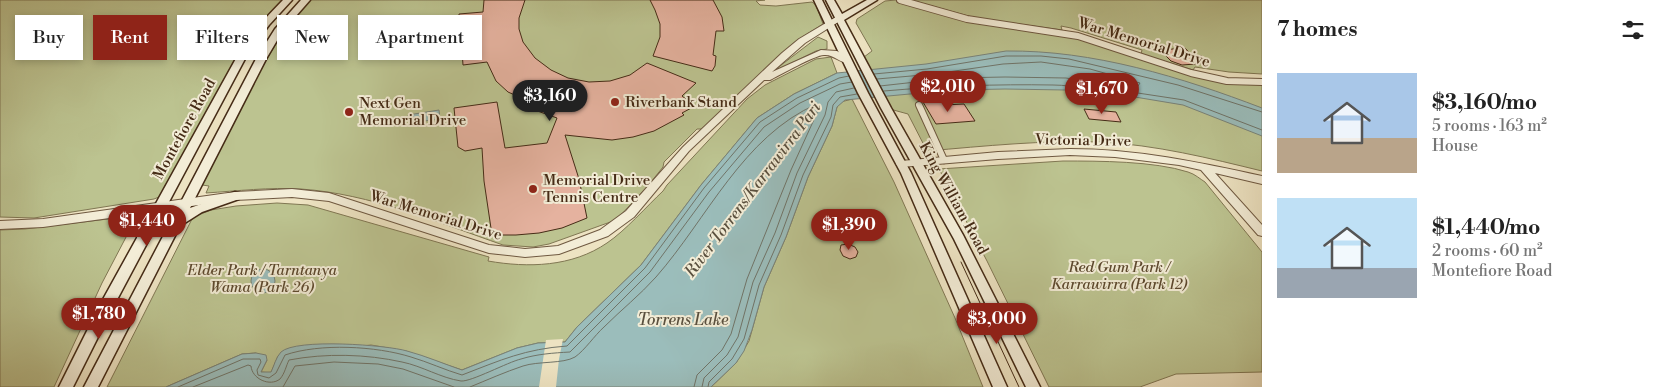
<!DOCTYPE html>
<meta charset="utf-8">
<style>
body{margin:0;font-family:"Libre Bodoni",serif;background:#f6f6f6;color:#222;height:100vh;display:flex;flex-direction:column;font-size:19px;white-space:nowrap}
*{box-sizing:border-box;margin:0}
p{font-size:16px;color:#767676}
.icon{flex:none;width:28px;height:28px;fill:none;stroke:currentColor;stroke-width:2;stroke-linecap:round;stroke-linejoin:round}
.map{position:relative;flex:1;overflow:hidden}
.drawer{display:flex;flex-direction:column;background:#fff;width:400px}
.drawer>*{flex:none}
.guide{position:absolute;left:15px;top:15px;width:475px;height:45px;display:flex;gap:10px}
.price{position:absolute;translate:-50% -42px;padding:0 11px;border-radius:18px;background:#8f2418;color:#fff;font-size:16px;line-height:32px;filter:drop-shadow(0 1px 2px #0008)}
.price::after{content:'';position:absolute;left:50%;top:30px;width:15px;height:11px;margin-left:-8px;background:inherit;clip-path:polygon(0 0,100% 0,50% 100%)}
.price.current{background:#222;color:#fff}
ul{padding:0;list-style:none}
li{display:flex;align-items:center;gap:15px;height:125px;padding:0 15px}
li span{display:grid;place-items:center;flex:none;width:140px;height:100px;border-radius:0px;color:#555}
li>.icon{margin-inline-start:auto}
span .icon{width:60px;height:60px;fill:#fffc;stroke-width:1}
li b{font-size:21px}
h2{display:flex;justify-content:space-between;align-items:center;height:60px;padding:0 15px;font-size:21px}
.tag{padding:0 18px;border-radius:0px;background:#fff;box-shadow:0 2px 8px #0003;font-size:18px;line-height:45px}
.tag.current{background:#8f2418;color:#fff}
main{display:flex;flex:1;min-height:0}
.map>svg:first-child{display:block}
.green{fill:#bcc390;stroke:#807753}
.water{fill:#9bbdbb;stroke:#798379}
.pier{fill:#ede3c2}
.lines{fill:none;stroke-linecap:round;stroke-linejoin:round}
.shore{stroke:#707468;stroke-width:1}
.building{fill:#e5b29f;stroke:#452b16}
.minor-casing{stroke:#6f5941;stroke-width:8}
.tertiary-casing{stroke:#6f5941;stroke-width:2}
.secondary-casing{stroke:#452b16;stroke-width:3}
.minor{stroke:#f3edd7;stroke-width:6}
.tertiary{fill:#f3edd7;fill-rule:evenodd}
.secondary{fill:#f3edd7;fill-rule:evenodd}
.tram{stroke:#452b16;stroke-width:1}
.poi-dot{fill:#8f2418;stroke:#f3edd7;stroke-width:2}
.labels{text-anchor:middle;stroke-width:4;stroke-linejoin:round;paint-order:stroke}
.street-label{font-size:15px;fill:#452b16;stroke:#f3edd7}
.poi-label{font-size:15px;fill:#452b16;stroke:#f3edd7;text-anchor:start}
.park-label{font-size:15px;font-style:italic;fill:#5d492e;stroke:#f3edd7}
.water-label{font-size:16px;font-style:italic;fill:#5a503f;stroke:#f3edd7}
</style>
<main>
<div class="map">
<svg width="1262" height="387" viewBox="0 0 1262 387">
<rect width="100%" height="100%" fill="#ede3c2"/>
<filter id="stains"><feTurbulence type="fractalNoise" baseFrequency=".004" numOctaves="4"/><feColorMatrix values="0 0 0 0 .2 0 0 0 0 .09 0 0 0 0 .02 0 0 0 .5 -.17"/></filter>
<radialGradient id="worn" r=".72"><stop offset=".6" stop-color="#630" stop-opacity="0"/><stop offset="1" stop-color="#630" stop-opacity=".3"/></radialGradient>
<g class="green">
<path d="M 0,0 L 285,0 L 216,98 L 159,197 L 154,199 L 34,218 L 0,217 Z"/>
<path d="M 311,0 L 765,0 L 756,1 L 760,5 L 776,6 L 812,2 L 816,5 L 823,24 L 796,41 L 779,56 L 702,129 L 697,129 L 664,162 L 663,167 L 647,187 L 616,220 L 549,244 L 533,247 L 503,245 C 437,222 371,194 301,189 C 270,187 237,191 206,193 L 209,186 L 202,185 C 220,148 238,111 258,75 C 273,48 288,21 311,0 Z"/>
<path d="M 896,0 L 960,18 L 1075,38 L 1173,69 L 1262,84 L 1262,171 C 1209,158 1156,145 1101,142 C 1043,140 985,146 927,151 L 908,114 L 886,108 L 860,60 L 872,51 L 856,23 L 857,19 L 885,1 Z"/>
<path d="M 910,0 L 1262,0 L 1262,74 L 1229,72 L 1195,67 L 1193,70 L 1141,54 L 1142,50 L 1071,28 L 1061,26 L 1062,30 L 976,18 Z"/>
<path d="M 818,37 L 827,41 L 827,49 L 816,51 L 778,70 L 776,69 Z"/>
<path d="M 831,57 L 837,73 L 794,94 L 757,118 L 701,185 L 641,265 L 577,327 L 565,342 L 538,343 L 517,348 L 462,370 L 406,351 L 371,345 L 278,356 L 271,373 L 261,372 L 267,360 L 256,353 L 242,354 L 166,387 L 107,387 L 193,217 L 211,210 L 236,206 L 277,203 L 308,205 L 489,257 L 488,261 C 528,268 572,267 607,243 C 625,231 647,206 663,191 L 667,185 L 747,99 L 765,85 L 816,59 Z"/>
<path d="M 852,99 L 894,182 L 955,318 L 983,387 L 711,387 L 736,363 L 749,341 L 764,287 L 786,237 L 808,177 L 832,126 L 837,107 L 841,102 Z"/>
<path d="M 1063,161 C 1099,161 1154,161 1188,172 C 1195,174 1200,179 1205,182 L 1262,252 L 1262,372 L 1176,374 L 1140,387 L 1049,387 L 987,261 L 939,169 Z"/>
<path d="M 116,218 L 135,220 L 102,283 L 54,387 L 0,387 L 0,230 L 25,229 Z"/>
</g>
<g class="water">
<path d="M 1006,51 C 1093,50 1181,77 1262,108 L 1262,136 L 1183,105 L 1117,94 L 1110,97 L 1065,90 L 1005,89 L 953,90 L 845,100 L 837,107 L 832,126 L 808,177 L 786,237 L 764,287 L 752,330 L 744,351 L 736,363 L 711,387 L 166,387 L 242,354 L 256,353 L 266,355 L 267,360 L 261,372 L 271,372 C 274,366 276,357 281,352 C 296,338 387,345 407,351 C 426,356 444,364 462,370 L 517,348 L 538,343 L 565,342 L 577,327 L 641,265 L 701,185 L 757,118 L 794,94 L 837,73 L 926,64 Z"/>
<path d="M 439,110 L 440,119 L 409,123 L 408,115 Z"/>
<circle cx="263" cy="281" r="12"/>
</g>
<path class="pier" d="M 563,339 L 559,359 L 556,387 L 539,387 L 546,340 Z"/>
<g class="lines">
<g class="shore">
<path d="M 874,74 L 927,69 L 1006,56 L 1041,56 L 1069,59 L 1178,85 L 1262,112"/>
<path d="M 877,79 L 934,74 L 1003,64 L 1041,62 L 1090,69 L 1140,83 L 1138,86 L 1118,83 L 1109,85 L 1066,78 L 1005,77 L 952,78 L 880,86"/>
<path d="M 884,91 C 941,86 996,84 1053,85 C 1075,85 1097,92 1118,90 L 1184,100 L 1262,130"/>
<path d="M 178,387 L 243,359 L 260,359 L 261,362 L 257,370 L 258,375 L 269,378 L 276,373 L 285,355 C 320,343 376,346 411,357 C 428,362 445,370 462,375 C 501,360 525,349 567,346 L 645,268 L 704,188 L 760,122 L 797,98 L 839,78 L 849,76"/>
<path d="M 193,387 L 248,365 L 251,366 C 252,379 270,387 280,379 C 285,373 286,366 289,360 C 326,353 366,354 402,362 C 422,366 441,378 461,381 C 471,382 508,362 521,359 C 537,354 553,353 570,352 L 650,272 L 709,192 L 764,127 L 800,103 L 840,84 L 852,82"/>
<path d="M 283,387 L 295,366 L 334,362 L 378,364 L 403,369 L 454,387"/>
<path d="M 470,387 C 487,380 505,372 523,366 C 538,361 563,364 575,357 C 585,350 594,336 604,327 C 621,310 640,295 656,277 C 707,219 743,136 817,104 L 817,113 L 791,170 L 747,279 L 731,334 L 722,350 L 697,375 L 694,387"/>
<path d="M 702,387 L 704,378 L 727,355 L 738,337 L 753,282 L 775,233 L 797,173 L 825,115 L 828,102 L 836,92 L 854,88"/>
<path d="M 708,387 L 709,382 L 732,359 L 744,339 L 759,285 L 781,235 L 803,175 L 831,117 L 833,105 L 840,97 L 857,94"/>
</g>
</g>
<g class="building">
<path d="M 484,0 L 525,0 L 519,18 L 519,29 L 523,42 L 535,58 L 551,70 L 568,78 L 589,82 L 610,81 L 630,75 L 647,63 L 696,83 L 682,96 L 695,106 L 682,113 L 684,115 L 654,131 L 633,137 L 612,140 L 565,135 L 579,179 L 587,218 L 562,228 L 539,233 L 516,235 L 492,235 L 484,181 L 482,148 L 465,151 L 458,147 L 454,108 L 497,102 L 505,148 L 547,143 L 557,118 L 532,109 L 543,96 L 529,88 L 517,96 L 508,92 L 496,81 L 487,62 L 463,65 L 462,51 L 459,52 L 459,14 L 483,12 Z"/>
<path d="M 650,0 L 713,0 L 722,17 L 724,31 L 716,31 L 713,55 L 716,56 L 715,66 L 712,71 L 653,56 L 660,37 L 660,24 L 655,10 Z"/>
<path d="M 1185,48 L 1193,57 L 1202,56 L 1209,63 L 1182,65 L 1171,61 L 1160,50 Z"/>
<path d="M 941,100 L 944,105 L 964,104 L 975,121 L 936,124 L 923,102 Z"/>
<path d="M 1084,109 L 1116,112 L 1121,122 L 1089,119 Z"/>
<path d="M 848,244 L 855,247 L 858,252 L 856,257 L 850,259 L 843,256 L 840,250 L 841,245 Z"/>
</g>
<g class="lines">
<defs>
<g id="minor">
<path d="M 900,0 L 967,19 L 1078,36 L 1191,73 L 1227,81 L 1262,82"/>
<path d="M 919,105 L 944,160"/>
</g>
<g id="tertiary">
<path d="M 836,17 L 839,17 L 843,19 L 805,43 L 772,72 L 821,50 L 837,51 L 850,59 L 850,63 C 840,64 834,54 824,55 C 815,55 780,75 770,80 L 764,80 L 689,151 L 634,217 L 608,236 L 559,254 L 525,257 L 489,253 L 329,201 L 292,197 L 235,200 L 134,214 L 146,217 L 150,228 L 146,240 L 138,240 L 137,237 L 140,228 L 138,223 L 117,217 L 43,227 L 0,229 L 0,221 L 43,219 L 235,192 L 292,189 L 329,193 L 489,245 L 525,249 L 558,246 L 600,230 L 626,211 L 683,147 L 782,53 L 799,39 Z"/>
<path d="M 1070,149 C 1136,149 1198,162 1262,176 L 1262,184 L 1215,173 L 1262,225 L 1262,236 L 1258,235 L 1201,170 L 1179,165 L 1115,157 L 1070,155 L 998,159 L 901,167 L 896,164 L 901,161 L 998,152 Z"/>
</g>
<g id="secondary">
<path d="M 283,0 L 292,0 L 269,25 L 247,55 L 111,311 L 73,387 L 59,387 L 101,303 L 238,55 L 263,21 Z"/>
<path d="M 301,0 L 310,0 L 282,32 L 266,59 L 190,208 L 235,192 L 239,193 L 241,196 L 239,199 L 202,212 L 180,226 L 98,387 L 84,387 L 256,59 L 275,29 Z"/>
<path d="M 814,0 L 822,0 L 868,93 L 911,173 L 1007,387 L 993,387 L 901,173 L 858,93 Z"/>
<path d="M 826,0 L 834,0 L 842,14 L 867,0 L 877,0 L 844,20 L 891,108 L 963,235 L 1040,387 L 1026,387 L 954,239 L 881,108 Z"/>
</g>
</defs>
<use href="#minor" class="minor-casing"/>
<use href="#tertiary" class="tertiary-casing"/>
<use href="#secondary" class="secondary-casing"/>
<use href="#minor" class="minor"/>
<use href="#tertiary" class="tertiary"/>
<use href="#secondary" class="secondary"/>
<path class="tram" d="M 961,262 L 1019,387"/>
</g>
<g class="poi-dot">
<circle cx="615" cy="102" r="5"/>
<circle cx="349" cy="112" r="5"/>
<circle cx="533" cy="189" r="5"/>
</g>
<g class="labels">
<g class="street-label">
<text transform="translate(1144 42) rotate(17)" y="5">War Memorial Drive</text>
<text transform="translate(184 129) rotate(-61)" y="5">Montefiore Road</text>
<text transform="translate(1083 140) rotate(1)" y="5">Victoria Drive</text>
<text transform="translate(954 198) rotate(61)" y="5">King William Road</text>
<text transform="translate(436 215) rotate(17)" y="5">War Memorial Drive</text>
</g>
<g class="poi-label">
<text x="625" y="107">Riverbank Stand</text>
<text x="359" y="108">Next Gen<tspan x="359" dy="17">Memorial Drive</tspan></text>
<text x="543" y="185">Memorial Drive<tspan x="543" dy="17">Tennis Centre</tspan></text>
</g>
<g class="park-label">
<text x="1119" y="272">Red Gum Park /<tspan x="1119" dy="17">Karrawirra (Park 12)</tspan></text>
<text x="262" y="275">Elder Park / Tarntanya<tspan x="262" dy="17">Wama (Park 26)</tspan></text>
</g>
<g class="water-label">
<text transform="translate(752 189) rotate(-53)" y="6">River Torrens/Karrawirra Pari</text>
<text x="683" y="325">Torrens Lake</text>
</g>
</g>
<rect width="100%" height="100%" filter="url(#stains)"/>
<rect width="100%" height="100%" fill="url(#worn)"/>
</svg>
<b class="price" style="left:948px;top:113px">$2,010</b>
<b class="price" style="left:1102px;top:115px">$1,670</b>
<b class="price current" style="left:550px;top:122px">$3,160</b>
<b class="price" style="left:147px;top:247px">$1,440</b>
<b class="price" style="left:849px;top:251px">$1,390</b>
<b class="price" style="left:99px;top:340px">$1,780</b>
<b class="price" style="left:997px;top:345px">$3,000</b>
<div class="guide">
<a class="tag">Buy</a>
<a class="tag current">Rent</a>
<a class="tag">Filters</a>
<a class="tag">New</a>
<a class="tag">Apartment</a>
</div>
</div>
<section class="drawer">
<h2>7 homes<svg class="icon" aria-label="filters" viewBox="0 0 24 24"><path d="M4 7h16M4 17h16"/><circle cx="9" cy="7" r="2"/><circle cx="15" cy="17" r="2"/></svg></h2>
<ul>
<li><span style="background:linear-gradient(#a9c7e8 65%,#b9a48a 0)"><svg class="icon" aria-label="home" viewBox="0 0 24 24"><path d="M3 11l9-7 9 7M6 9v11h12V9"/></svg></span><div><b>$3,160/mo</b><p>5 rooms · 163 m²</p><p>House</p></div></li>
<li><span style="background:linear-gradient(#bfe0f5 70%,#9aa5b1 0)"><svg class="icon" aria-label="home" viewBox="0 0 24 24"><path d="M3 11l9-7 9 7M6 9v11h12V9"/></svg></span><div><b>$1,440/mo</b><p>2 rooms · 60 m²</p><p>Montefiore Road</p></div></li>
</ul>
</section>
</main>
